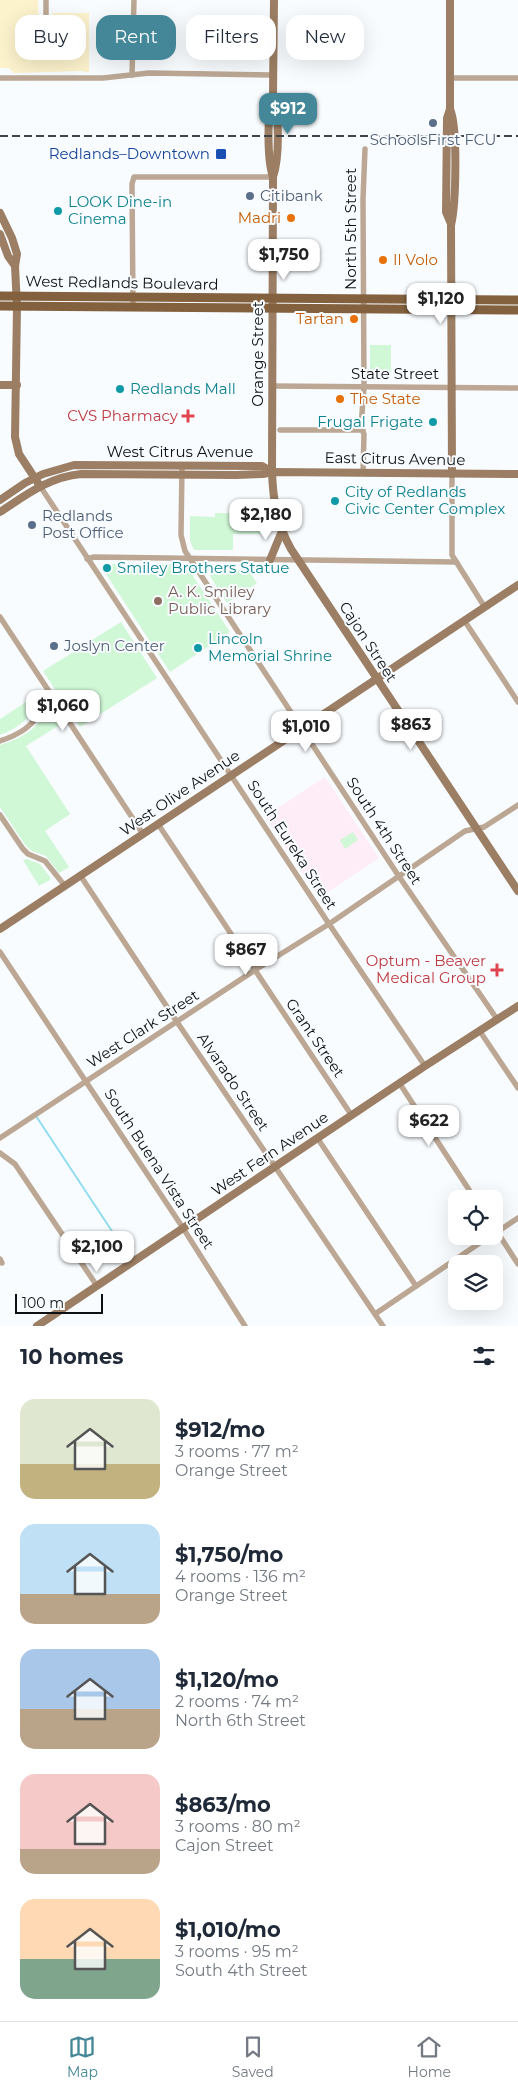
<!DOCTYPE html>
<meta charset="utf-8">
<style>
body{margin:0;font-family:Montserrat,sans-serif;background:#f2f2f3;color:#1f2937;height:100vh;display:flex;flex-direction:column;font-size:19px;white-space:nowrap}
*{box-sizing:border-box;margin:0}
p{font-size:16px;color:#747a83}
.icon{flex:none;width:28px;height:28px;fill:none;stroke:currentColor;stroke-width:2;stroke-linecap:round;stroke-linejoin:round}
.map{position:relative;height:1326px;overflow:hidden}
.sheet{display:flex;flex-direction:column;background:#fff;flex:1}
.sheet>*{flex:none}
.banner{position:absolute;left:15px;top:15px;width:489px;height:45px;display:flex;gap:10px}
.fabs{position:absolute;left:448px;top:1190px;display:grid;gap:10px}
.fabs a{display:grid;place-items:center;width:55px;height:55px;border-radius:10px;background:#fff;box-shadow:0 5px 20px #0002;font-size:25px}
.scale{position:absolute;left:15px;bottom:12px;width:88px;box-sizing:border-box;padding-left:5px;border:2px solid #0e1113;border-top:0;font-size:14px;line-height:18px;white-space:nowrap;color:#0e1113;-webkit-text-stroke:4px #f9fcff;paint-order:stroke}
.price{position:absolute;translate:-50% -42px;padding:0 11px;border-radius:10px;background:#fff;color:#222;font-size:16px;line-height:32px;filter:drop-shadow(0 1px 2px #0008)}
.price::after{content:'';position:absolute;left:50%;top:30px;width:15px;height:11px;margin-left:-8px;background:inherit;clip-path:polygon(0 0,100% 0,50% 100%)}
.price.selected{background:#448798;color:#fff}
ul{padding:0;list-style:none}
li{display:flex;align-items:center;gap:15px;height:125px;padding:0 20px}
li span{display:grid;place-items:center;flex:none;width:140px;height:100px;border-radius:15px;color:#555}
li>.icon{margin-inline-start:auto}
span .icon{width:60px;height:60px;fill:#fffc;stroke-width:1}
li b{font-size:21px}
h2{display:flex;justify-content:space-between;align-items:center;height:60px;padding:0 20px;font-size:21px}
.pill{padding:0 18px;border-radius:15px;background:#fff;box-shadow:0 5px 20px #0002;font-size:18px;line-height:45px}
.pill.selected{background:#448798;color:#fff}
.tabs{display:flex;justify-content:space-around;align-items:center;height:70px;border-top:1px solid #e0e1e3;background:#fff;font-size:14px;color:#747a83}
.tabs a{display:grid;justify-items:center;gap:2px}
.tabs .selected{color:#448798}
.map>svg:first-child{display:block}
.education{fill:#feecf6}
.green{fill:#d0f7d6}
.sand{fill:#fcf2cc}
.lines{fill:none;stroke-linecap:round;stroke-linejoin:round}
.stream{stroke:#92dcef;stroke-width:2}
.street{stroke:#bba794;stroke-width:5.5}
.secondary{stroke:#9b7e63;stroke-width:8}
.primary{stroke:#83613f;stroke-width:9}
.rail{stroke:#404346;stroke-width:2;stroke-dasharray:8 4;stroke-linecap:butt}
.service-dot{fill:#5c6f8a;stroke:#f9fcff;stroke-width:2}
.transit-dot{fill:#1a4fb4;stroke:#f9fcff;stroke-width:2}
.culture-dot{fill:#0f9aa8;stroke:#f9fcff;stroke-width:2}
.food-dot{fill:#e8710a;stroke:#f9fcff;stroke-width:2}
.health-dot{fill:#e0444e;stroke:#f9fcff;stroke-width:2}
.education-dot{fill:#8d6e63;stroke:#f9fcff;stroke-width:2}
.labels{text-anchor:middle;stroke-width:4;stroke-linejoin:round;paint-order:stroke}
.service-label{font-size:15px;fill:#4e5e75;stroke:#f9fcff;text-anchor:start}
.transit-label{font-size:15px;fill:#164399;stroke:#f9fcff;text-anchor:end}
.culture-label{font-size:15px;fill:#0d838f;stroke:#f9fcff;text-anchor:start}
.food-label{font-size:15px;fill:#c56008;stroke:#f9fcff;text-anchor:end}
.street-label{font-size:15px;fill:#0e1113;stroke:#f9fcff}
.health-label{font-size:15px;fill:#be3a42;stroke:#f9fcff;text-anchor:end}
.education-label{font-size:15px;fill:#785e54;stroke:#f9fcff;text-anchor:start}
</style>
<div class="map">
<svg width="518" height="1326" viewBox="0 0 518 1326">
<rect width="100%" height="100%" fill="#f9fcff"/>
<path class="education" d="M 325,777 L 379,858 L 319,898 L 265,816 Z"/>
<g class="green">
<rect x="370" y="345" width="21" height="31"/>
<path d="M 215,513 L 262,513 L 267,534 L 233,534 L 233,550 L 194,550 L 190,541 L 190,516 L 215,517 Z"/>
<path d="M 107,564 L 169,564 L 187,567 L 230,632 L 170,672 L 104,571 L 104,567 Z"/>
<path d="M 214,569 L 248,570 L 257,583 L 227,603 L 210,576 L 210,572 Z"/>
<path d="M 121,622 L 157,678 L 80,727 L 43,671 Z"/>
<path d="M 41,692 L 46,700 C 30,714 21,728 0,735 L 0,719 Z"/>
<path d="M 51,708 L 61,724 L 26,746 L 70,814 L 45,831 L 69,867 L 59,873 L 46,856 L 32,851 L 26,846 L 0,807 L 0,745 C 26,737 35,729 51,708 Z"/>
<path d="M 353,832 L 358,840 L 345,849 L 340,840 Z"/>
<path d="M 27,859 L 40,864 L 50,877 L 50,880 L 39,886 L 23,860 Z"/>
</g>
<path class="sand" d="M 0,0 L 38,0 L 39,44 L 52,44 L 52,13 L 89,13 L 89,73 L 82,71 L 14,73 L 9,68 L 0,68 Z"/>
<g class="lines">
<path class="stream" d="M 36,1116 L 131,1260"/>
<g class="street">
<path d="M 46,0 L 46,35"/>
<path d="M 132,75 L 134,0"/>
<path d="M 0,78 L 103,78 L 149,73 L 273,75"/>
<path d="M 450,78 L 518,78"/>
<path d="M 133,307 L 132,184 L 134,177 L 273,177"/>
<path d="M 272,386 L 518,388"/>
<path d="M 280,430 L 363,430"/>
<path d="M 182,466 L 181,535 L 185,551 L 398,875 L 497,1019"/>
<path d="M 363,473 L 364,434 L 361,427 L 364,387 L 363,199 L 365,149"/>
<path d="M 452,474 L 452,555 L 484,606"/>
<path d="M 40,486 L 329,924 L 425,1066"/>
<path d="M 87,559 L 94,557 L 456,562"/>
<path d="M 0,617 L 143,834"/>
<path d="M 464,620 L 518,702"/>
<path d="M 0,741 C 32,730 32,721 54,699"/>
<path d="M 0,815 L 23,849 L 28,854 L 45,861 L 65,886"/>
<path d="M 158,824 L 352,1116"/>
<path d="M 80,875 L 177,1022 L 383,1326"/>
<path d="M 0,952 L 183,1228 L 245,1326"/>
<path d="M 479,1030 L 518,1088"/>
<path d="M 400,1084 L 475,1199"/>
<path d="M 0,1138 L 255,970 L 329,924 L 465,831 L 484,827 L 518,805"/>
<path d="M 318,1139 L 416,1286"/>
<path d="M 0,1153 L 15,1164 L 97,1286"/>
<path d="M 494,1227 L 518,1264"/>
<path d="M 494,1234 L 518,1218"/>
<path d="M 0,1259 L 2,1263"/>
<path d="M 375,1314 L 490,1236"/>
</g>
<g class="secondary">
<path d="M 274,0 L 273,94 C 279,114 280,156 273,177 L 272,472 C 273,500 277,524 291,549 L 518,891"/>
<path d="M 450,0 L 450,109 L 447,118 L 446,212 L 451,224"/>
<path d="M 450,109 C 458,127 456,204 451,225 L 452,474"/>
<path d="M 273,177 C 267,159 267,112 273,95"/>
<path d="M 0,213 L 12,238 L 17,254 L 15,266 L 17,307 L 15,437 L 19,454 L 40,486"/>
<path d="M 0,234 L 8,256 L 15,266"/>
<path d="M 0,385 L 17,385"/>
<path d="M 0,500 L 25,483 L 43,474 L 74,465 L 262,466 L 272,472"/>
<path d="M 0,512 C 26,495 49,477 81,474 L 236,475 L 263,474 L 272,472 L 518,474"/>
<path d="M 270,560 L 282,531"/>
<path d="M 0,929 L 518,585"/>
<path d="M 37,1326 L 425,1066 L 518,1006"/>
</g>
<g class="primary">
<path d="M 0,296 L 518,300"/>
<path d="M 0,306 L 518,310"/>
</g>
<path class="rail" d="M 0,136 L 518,136"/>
</g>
<g class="service-dot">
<circle cx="433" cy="123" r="5"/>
<circle cx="250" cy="196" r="5"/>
<circle cx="32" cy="525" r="5"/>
<circle cx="54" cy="646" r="5"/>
</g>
<rect class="transit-dot" x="215" y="148" width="12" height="12" rx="2.5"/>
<g class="culture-dot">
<circle cx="58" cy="211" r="5"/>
<circle cx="120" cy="389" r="5"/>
<circle cx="433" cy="422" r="5"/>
<circle cx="335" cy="501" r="5"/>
<circle cx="107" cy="568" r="5"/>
<circle cx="198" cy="648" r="5"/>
</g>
<g class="food-dot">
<circle cx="291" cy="218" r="5"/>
<circle cx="383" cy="260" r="5"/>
<circle cx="354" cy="319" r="5"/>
<circle cx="340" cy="399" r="5"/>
</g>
<g class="health-dot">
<path d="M185.5 408.5h5v5h5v5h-5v5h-5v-5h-5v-5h5z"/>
<path d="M494.5 962.5h5v5h5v5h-5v5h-5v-5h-5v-5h5z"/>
</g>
<circle class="education-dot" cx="158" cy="601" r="5"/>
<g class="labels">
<g class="service-label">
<text x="433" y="145" text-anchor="middle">SchoolsFirst FCU</text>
<text x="260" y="201">Citibank</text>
<text x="42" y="521">Redlands<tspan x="42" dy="17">Post Office</tspan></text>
<text x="64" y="651">Joslyn Center</text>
</g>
<g class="transit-label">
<text x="210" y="159">Redlands–Downtown</text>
</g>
<g class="culture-label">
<text x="68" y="207">LOOK Dine-in<tspan x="68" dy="17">Cinema</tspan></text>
<text x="130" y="394">Redlands Mall</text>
<text x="423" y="427" text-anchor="end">Frugal Frigate</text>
<text x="345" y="497">City of Redlands<tspan x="345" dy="17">Civic Center Complex</tspan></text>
<text x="117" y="573">Smiley Brothers Statue</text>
<text x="208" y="644">Lincoln<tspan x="208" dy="17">Memorial Shrine</tspan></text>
</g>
<g class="food-label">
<text x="281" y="223">Madri</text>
<text x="393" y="265" text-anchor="start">Il Volo</text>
<text x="344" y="324">Tartan</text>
<text x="350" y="404" text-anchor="start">The State</text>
</g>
<g class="street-label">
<text transform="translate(351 229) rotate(-90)" y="5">North 5th Street</text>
<text transform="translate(122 283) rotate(1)" y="5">West Redlands Boulevard</text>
<text transform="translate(258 354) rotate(-90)" y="5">Orange Street</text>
<text x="395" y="379">State Street</text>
<text x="180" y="457">West Citrus Avenue</text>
<text transform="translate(395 459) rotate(1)" y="5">East Citrus Avenue</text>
<text transform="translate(368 642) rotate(57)" y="5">Cajon Street</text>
<text transform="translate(180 793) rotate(-34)" y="5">West Olive Avenue</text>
<text transform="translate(384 831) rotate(57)" y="5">South 4th Street</text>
<text transform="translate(292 845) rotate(57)" y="5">South Eureka Street</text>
<text transform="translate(143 1029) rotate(-33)" y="5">West Clark Street</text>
<text transform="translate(315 1038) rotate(56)" y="5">Grant Street</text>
<text transform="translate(233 1082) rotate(56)" y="5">Alvarado Street</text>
<text transform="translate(270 1154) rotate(-34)" y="5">West Fern Avenue</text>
<text transform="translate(159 1169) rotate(57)" y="5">South Buena Vista Street</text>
</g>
<g class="health-label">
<text x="178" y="421">CVS Pharmacy</text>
<text x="486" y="966">Optum - Beaver<tspan x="486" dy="17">Medical Group</tspan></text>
</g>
<g class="education-label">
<text x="168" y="597">A. K. Smiley<tspan x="168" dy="17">Public Library</tspan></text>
</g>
</g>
</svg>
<div class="fabs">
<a><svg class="icon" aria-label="locate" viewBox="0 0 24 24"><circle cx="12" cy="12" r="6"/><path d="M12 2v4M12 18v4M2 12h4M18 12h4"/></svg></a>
<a><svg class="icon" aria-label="layers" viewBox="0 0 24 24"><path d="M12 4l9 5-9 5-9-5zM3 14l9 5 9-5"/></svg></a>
</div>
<div class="scale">100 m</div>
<b class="price selected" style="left:288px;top:135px">$912</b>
<b class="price" style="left:284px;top:281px">$1,750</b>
<b class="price" style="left:441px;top:325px">$1,120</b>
<b class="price" style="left:266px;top:541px">$2,180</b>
<b class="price" style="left:63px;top:732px">$1,060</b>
<b class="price" style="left:411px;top:751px">$863</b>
<b class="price" style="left:306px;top:753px">$1,010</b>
<b class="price" style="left:246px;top:976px">$867</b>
<b class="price" style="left:429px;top:1147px">$622</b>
<b class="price" style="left:97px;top:1273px">$2,100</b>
<div class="banner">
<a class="pill">Buy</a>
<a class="pill selected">Rent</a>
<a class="pill">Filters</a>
<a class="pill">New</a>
</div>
</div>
<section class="sheet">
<h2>10 homes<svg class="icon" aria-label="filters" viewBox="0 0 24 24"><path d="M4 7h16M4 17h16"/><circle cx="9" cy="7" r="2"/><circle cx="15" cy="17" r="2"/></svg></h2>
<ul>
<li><span style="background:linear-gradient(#dfe7d0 65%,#c2b280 0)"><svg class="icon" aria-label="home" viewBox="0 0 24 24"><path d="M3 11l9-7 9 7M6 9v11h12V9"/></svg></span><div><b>$912/mo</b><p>3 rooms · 77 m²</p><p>Orange Street</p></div></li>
<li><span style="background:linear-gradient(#bfe0f5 70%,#b9a48a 0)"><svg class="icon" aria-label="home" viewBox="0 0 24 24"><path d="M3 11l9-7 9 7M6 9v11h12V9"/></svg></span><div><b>$1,750/mo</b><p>4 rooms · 136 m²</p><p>Orange Street</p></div></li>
<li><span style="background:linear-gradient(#a9c7e8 60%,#b9a48a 0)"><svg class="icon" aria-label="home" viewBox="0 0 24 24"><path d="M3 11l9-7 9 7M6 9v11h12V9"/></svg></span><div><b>$1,120/mo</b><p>2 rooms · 74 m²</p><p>North 6th Street</p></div></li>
<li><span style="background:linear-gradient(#f6c9c9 75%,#b9a48a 0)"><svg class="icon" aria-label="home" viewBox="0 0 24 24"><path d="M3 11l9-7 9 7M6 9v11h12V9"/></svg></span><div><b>$863/mo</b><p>3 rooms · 80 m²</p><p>Cajon Street</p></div></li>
<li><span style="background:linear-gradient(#ffd9b3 60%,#7fa58c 0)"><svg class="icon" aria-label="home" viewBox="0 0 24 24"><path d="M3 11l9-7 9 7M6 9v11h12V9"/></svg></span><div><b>$1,010/mo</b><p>3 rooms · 95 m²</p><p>South 4th Street</p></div></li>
</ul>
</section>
<nav class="tabs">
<a class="selected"><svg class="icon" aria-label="map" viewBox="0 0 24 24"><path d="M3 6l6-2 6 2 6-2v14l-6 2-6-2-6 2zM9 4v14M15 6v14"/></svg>Map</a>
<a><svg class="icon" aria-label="saved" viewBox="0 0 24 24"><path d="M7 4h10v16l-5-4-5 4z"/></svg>Saved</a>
<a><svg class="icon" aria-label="home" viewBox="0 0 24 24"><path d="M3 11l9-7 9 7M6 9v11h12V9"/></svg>Home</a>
</nav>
